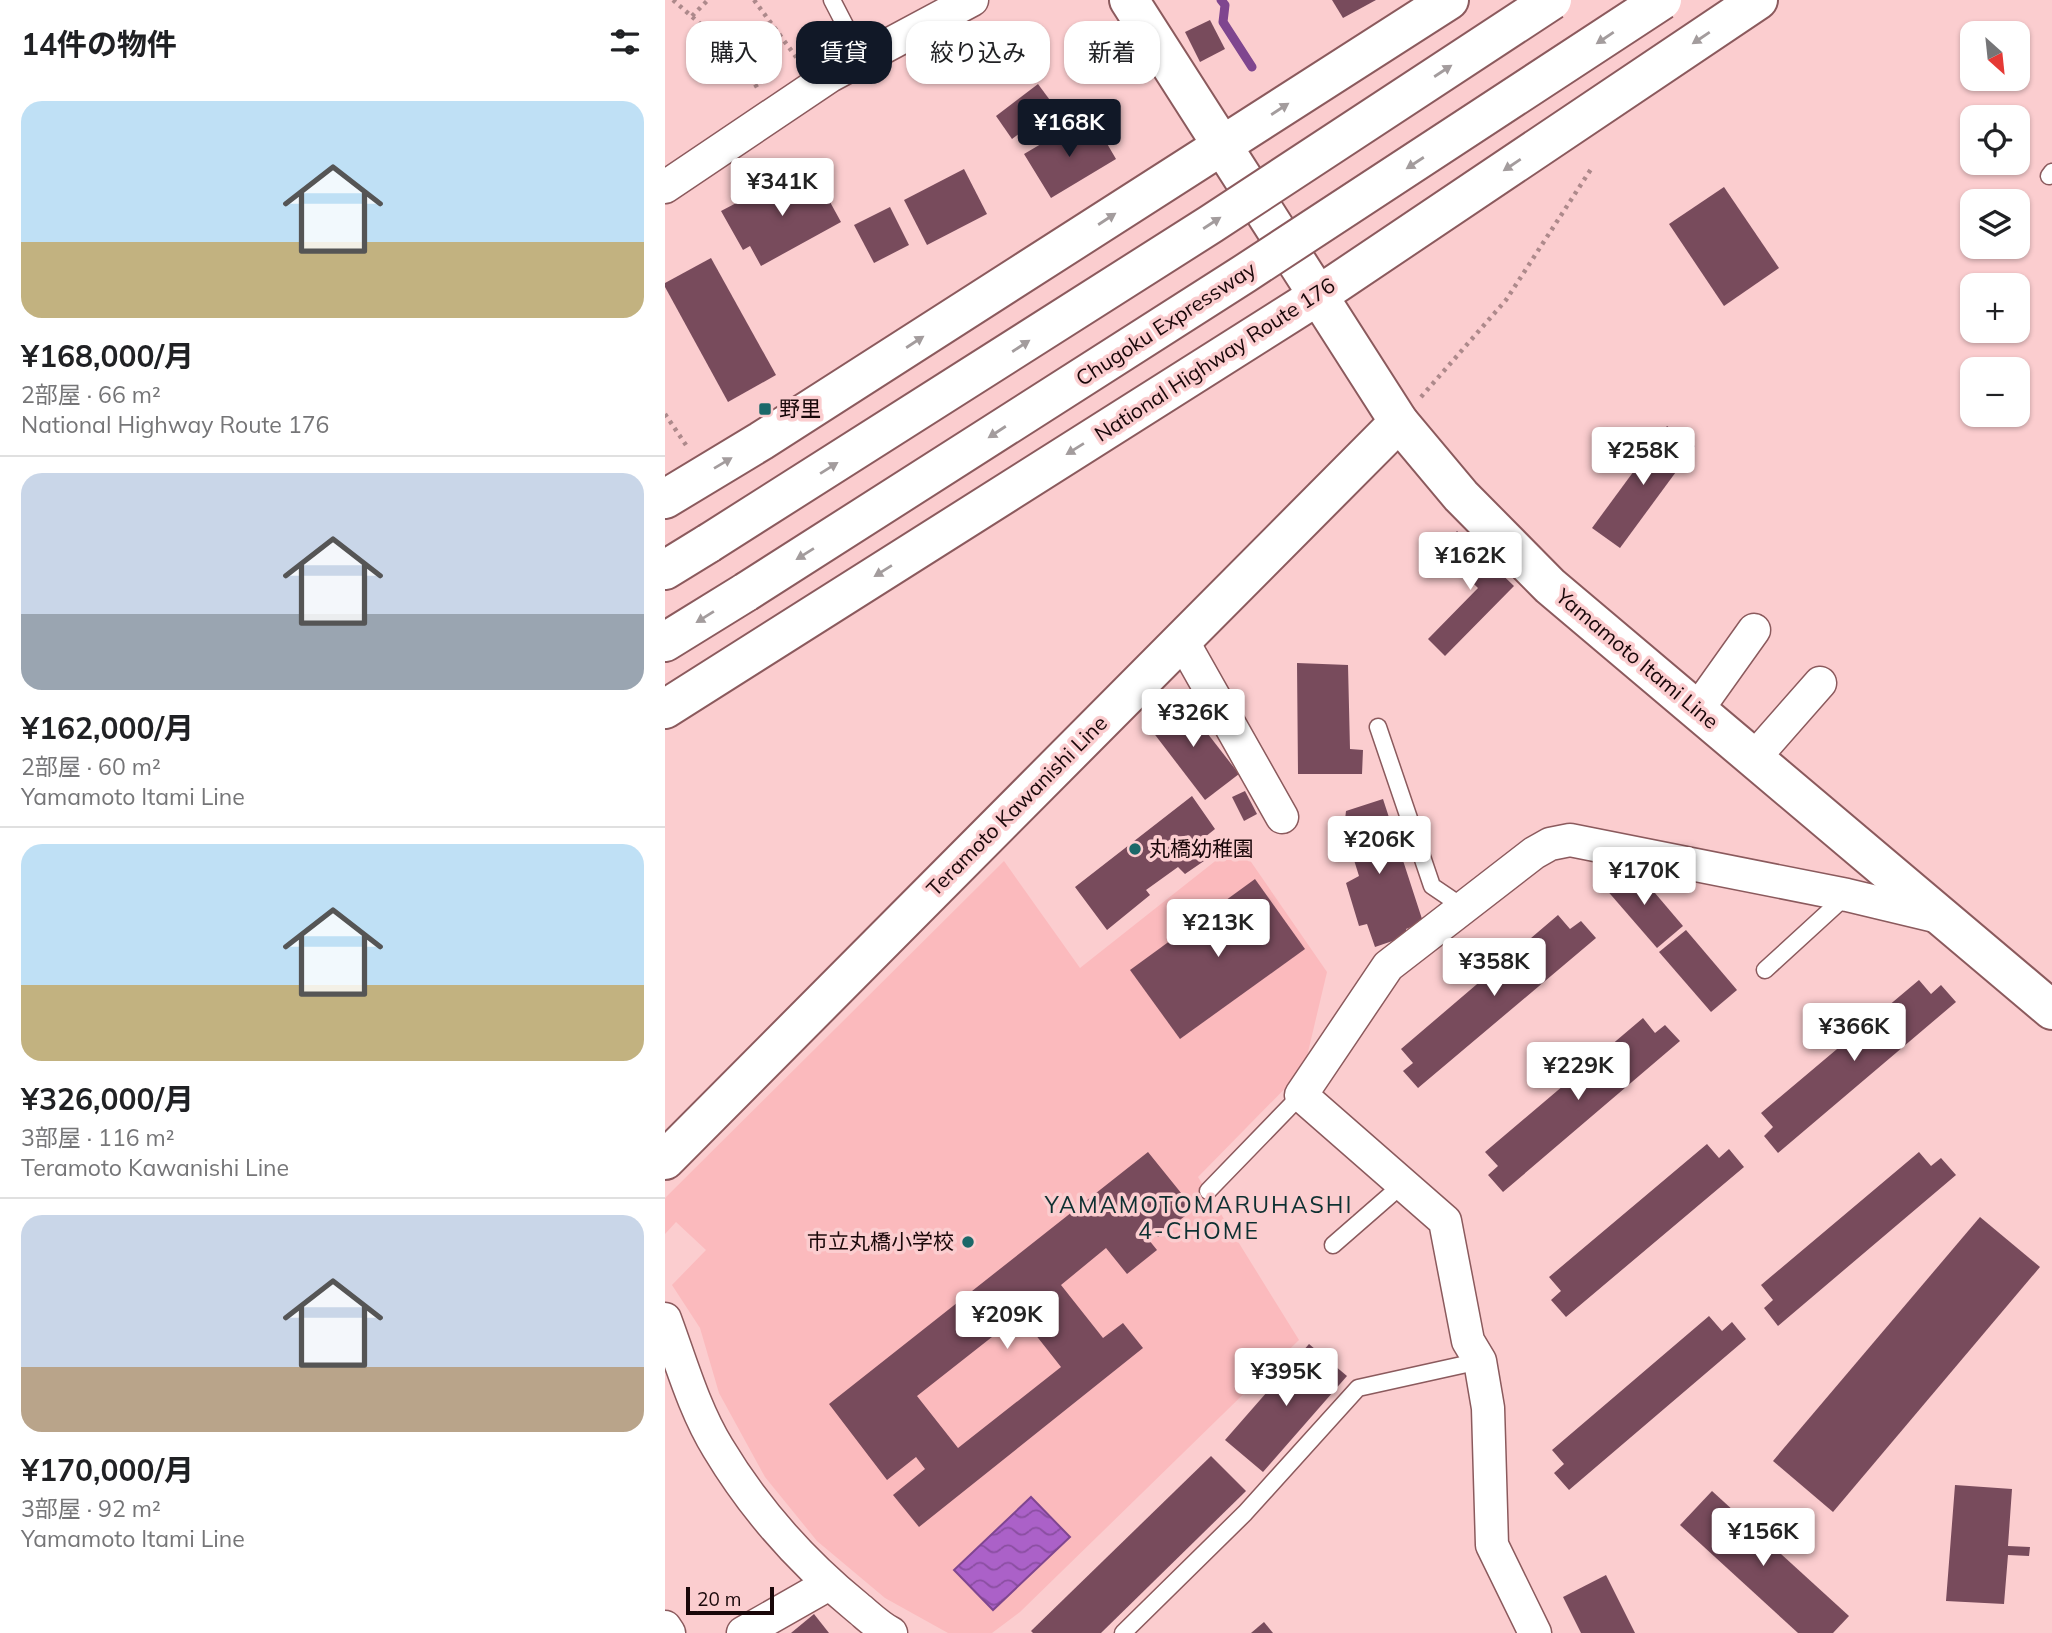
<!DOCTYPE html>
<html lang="ja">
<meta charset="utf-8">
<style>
body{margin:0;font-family:Mulish,"Noto Sans JP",sans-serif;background:#f2f2f2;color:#202124;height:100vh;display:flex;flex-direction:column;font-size:26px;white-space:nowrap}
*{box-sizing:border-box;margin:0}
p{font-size:23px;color:#757577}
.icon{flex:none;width:38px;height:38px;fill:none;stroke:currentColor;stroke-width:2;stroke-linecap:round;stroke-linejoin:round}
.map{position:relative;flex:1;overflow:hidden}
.details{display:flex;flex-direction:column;background:#fff;width:665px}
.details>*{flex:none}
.hud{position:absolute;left:21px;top:21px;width:665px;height:63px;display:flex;gap:14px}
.needle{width:46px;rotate:153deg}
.tools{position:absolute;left:1295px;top:21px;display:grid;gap:14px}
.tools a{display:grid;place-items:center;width:70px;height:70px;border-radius:14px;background:#fff;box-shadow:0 2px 5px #0004;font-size:35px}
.scale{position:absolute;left:21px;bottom:18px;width:88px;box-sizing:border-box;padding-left:7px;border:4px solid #190709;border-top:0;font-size:19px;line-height:24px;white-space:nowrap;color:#190709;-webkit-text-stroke:5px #fbcdcf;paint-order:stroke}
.price{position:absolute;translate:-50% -60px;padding:0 16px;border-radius:7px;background:#fff;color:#222;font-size:23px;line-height:46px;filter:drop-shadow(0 2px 4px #0008)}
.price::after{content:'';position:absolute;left:50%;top:42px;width:21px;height:16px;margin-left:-10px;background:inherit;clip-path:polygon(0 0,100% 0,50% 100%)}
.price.selected{background:#111827;color:#fff}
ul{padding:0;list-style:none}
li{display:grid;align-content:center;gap:14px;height:371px;padding:0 21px}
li+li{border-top:2px solid #e0e0e0}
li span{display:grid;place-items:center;height:217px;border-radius:21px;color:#555}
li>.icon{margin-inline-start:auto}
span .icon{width:126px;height:126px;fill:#fffc;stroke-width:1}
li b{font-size:30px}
h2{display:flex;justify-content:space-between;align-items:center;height:84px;padding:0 21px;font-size:30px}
.tag{padding:0 24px;border-radius:21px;background:#fff;box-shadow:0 2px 5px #0004;font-size:24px;line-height:63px}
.tag.selected{background:#111827;color:#fff}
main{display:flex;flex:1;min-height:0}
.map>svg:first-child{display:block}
.built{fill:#fbbabd}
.water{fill:url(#water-waves);stroke:#7f468f;stroke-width:2}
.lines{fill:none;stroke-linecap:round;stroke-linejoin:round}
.stream{stroke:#7f468f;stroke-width:9}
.building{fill:#784b5c;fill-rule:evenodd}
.lane-casing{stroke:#8b5a5d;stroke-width:19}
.street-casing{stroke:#8b5a5d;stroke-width:35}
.secondary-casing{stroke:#8b5a5d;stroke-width:42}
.highway-casing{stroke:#8b5a5d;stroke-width:42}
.path{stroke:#ad898b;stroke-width:4.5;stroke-dasharray:3.5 5;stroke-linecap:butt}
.lane{stroke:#fff;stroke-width:16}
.street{stroke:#fff;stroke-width:32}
.secondary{stroke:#fff;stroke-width:38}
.highway{stroke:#fff;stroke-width:38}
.highway-bridge-casing{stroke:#8b5a5d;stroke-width:42;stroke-linecap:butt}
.highway-bridge{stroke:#fff;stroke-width:38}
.oneway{fill:#a39c9d}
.poi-dot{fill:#1b6869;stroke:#fbcdcf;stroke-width:2.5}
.labels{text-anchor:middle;stroke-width:7;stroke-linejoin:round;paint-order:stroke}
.street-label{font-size:21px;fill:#190709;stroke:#fbcdcf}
.poi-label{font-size:21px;fill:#190709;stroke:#fbcdcf;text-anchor:start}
.neighbourhood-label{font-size:23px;letter-spacing:2px;fill:#0d3031;stroke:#fbcdcf}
</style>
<main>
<section class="details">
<h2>14件の物件<svg class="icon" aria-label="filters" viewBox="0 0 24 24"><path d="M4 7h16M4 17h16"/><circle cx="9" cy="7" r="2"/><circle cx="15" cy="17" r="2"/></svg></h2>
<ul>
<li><span style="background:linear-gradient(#bfe0f5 65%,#c2b280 0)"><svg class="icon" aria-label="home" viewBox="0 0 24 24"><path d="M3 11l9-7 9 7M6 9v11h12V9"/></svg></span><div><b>¥168,000/月</b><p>2部屋 · 66 m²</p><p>National Highway Route 176</p></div></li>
<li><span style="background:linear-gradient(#c9d6e8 65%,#9aa5b1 0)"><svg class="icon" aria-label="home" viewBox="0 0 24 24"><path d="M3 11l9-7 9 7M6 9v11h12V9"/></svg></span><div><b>¥162,000/月</b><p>2部屋 · 60 m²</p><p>Yamamoto Itami Line</p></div></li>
<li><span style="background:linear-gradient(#bfe0f5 65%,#c2b280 0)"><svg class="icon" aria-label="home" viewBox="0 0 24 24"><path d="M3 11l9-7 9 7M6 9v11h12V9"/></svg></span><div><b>¥326,000/月</b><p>3部屋 · 116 m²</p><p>Teramoto Kawanishi Line</p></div></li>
<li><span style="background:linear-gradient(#c9d6e8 70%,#b9a48a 0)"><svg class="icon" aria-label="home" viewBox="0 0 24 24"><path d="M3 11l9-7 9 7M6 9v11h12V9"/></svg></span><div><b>¥170,000/月</b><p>3部屋 · 92 m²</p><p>Yamamoto Itami Line</p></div></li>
</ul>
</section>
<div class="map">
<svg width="1387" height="1633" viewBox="0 0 1387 1633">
<defs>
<pattern id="water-waves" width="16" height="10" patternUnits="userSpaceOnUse" patternTransform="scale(1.75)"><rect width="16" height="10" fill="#ab61c8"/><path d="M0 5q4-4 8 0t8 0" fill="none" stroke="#8a4ea1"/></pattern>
</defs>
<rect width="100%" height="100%" fill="#fbcdcf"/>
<path class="built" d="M 573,843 L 662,972 L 639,1069 L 533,1177 L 634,1340 L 355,1612 L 327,1633 L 283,1633 L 220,1598 L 152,1541 L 100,1477 L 54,1393 L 35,1328 L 7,1285 L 41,1250 L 11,1222 L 0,1234 L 0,1198 L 339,861 L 415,968 Z"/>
<path class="water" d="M 366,1497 L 405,1537 L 328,1610 L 289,1570 Z"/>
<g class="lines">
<path class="stream" d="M 556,0 L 560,5 L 558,22 L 587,67"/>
</g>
<g class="building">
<path d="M 667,0 L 711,0 L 678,18 Z"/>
<path d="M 545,20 L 560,49 L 535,62 L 520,32 Z"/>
<path d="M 373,84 L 390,107 L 347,139 L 331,116 Z"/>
<path d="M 415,121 L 427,140 L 437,135 L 451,159 L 386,198 L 359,154 Z"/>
<path d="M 299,169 L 322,214 L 262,245 L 239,200 Z"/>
<path d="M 148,171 L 176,222 L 96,266 L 85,246 L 78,250 L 56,211 L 98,189 L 101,196 Z"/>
<path d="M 1059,187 L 1114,268 L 1059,306 L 1004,224 Z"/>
<path d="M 225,207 L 244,245 L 209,263 L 189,225 Z"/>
<path d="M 46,258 L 111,375 L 63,402 L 0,287 L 0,283 Z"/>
<path d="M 1002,426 L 1030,446 L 955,548 L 927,528 Z"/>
<path d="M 792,531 L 849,586 L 780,656 L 763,639 L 813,588 L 774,550 Z"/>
<path d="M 632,663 L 683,665 L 685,749 L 698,750 L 697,774 L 633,774 Z"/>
<path d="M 515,698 L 574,774 L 540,800 L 481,723 Z"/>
<path d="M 580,791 L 592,814 L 579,821 L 567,797 Z"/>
<path d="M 527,796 L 550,829 L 530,845 L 539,861 L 520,874 L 513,867 L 481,890 L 485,895 L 442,930 L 410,887 Z"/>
<path d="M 718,799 L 758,922 L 741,929 L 742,936 L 710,947 L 702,924 L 694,926 L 681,883 L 694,876 L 679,828 L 681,811 Z"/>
<path d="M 967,866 L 1018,926 L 992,948 L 940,888 Z"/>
<path d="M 590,879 L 640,949 L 515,1039 L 465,970 Z"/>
<path d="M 893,915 L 905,929 L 916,921 L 931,938 L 753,1088 L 738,1071 L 748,1063 L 736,1049 Z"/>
<path d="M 1021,930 L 1072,990 L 1046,1012 L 994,952 Z"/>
<path d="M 1254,980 L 1266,994 L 1276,985 L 1291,1002 L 1113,1153 L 1099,1136 L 1108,1127 L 1096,1113 Z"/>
<path d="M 978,1018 L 990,1033 L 1000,1025 L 1015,1041 L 838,1192 L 823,1175 L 833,1166 L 820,1152 Z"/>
<path d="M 1042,1144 L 1054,1158 L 1064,1149 L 1079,1167 L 901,1317 L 886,1300 L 896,1291 L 884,1277 Z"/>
<path d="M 483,1152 L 529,1209 L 493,1237 L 482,1224 L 475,1229 L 492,1250 L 462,1274 L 441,1248 L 396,1285 L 438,1338 L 458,1323 L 478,1348 L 254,1527 L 228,1495 L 260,1469 L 251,1457 L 222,1480 L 164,1404 ZM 355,1315 L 396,1367 L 293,1448 L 252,1396 Z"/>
<path d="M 1254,1152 L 1266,1166 L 1276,1158 L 1291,1175 L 1113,1326 L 1099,1308 L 1108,1300 L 1096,1285 Z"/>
<path d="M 1315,1217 L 1375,1267 L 1168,1512 L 1108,1461 Z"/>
<path d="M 1044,1316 L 1057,1331 L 1067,1322 L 1081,1339 L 904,1490 L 889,1473 L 899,1464 L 887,1450 Z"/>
<path d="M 644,1344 L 682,1376 L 598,1472 L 560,1440 Z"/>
<path d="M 546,1456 L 581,1491 L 436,1633 L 368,1633 L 366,1631 Z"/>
<path d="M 1290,1485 L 1347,1489 L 1343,1546 L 1365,1547 L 1364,1556 L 1343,1555 L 1339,1604 L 1281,1601 Z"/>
<path d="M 1047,1491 L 1184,1616 L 1168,1633 L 1133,1633 L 1015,1525 Z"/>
<path d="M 941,1575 L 970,1633 L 916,1633 L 898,1597 Z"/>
<path d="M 149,1614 L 164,1633 L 126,1633 Z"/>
<path d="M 599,1622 L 608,1633 L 586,1633 Z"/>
</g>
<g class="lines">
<defs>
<g id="lane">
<path d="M 167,0 L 197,58"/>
<path d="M 1384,176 L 1387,172"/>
<path d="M 713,727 L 767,886 L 798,907"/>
<path d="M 1100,970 L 1182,895"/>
<path d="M 543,1191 L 636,1095"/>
<path d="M 668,1245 L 738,1184"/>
<path d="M 458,1633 L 580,1513 L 693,1388 L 815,1361"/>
</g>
<g id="street">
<path d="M 0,187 L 165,76 L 307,0"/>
<path d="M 517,640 L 617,817"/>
<path d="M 1032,710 L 1089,630"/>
<path d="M 1089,758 L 1155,683"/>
<path d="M 0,1319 C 16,1362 29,1409 53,1448 C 89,1508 138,1563 192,1607 C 203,1616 214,1627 226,1633"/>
<path d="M 0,1627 L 4,1633"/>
<path d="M 78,1633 L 164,1584"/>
<path d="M 870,1633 L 827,1545 L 823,1408 L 815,1361 L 803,1341 L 780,1221 L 636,1095 L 723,966 L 869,853 L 885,844 L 905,840 L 1182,895 L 1278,918"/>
</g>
<g id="secondary">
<path d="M 464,0 L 734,422 L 796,496 L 885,586 L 1387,1010"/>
<path d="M 0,1160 L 734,422"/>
</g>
<g id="highway">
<path d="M 0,499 L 96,441 L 784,0"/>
<path d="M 0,570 L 44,543"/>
<path d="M 0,642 L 81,592"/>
<path d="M 0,709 L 654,295 L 1093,0"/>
</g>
</defs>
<use href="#lane" class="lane-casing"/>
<use href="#street" class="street-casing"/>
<use href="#secondary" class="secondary-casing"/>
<use href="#highway" class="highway-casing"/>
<g class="path">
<path d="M 8,0 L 41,29 L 59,41 L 81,69 L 93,89"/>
<path d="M 89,0 L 134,61"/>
<path d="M 27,16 L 43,0"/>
<path d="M 756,397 L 841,300 L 928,166"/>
<path d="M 0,414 L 23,448"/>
</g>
<use href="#lane" class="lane"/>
<use href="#street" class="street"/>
<use href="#secondary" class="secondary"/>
<use href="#highway" class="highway"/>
<defs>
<g id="highway-bridge">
<path d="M 44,543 L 546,224 L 887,0"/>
<path d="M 81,592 L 579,274 L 997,0"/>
</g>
</defs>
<use href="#highway-bridge" class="highway-bridge-casing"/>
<use href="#highway-bridge" class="highway-bridge"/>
</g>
<defs><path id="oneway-solid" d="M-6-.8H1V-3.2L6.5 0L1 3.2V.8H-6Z" transform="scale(1.75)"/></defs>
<g class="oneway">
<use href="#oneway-solid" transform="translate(940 38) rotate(146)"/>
<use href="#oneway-solid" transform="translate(1036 38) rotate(146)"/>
<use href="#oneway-solid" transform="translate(778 71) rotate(-33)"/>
<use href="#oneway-solid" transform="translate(615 109) rotate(-33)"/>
<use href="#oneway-solid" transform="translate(750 163) rotate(147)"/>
<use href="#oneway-solid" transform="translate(847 165) rotate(146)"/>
<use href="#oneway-solid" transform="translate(442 219) rotate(-33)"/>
<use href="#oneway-solid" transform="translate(547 223) rotate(-33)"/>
<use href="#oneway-solid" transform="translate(250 342) rotate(-33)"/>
<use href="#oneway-solid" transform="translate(356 346) rotate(-33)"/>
<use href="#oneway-solid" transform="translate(332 432) rotate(147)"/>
<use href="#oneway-solid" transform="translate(410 449) rotate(148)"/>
<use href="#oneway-solid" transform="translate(58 463) rotate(-31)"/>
<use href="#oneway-solid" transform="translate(164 468) rotate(-32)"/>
<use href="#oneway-solid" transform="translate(140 554) rotate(148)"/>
<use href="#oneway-solid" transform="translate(218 571) rotate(148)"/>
<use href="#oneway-solid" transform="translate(40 617) rotate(148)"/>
</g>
<g class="poi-dot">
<rect x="93" y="402" width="14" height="14" rx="3.5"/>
<circle cx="470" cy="849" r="7"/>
<circle cx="303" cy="1242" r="7"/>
</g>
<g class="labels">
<g class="street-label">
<text transform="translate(501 324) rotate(-33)" y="7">Chugoku Expressway</text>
<text transform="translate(550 360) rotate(-33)" y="7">National Highway Route 176</text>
<text transform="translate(972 659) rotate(40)" y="7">Yamamoto Itami Line</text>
<text transform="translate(352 806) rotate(-45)" y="7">Teramoto Kawanishi Line</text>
</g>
<g class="poi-label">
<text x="114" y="416">野里</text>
<text x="484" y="856">丸橋幼稚園</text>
<text x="289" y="1249" text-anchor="end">市立丸橋小学校</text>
</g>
<g class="neighbourhood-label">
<text x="534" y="1213">YAMAMOTOMARUHASHI<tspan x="534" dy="26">4-CHOME</tspan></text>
</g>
</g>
</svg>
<div class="tools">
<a><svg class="needle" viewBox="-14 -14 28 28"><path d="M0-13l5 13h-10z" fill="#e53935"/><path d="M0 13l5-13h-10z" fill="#757577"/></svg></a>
<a><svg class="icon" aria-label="locate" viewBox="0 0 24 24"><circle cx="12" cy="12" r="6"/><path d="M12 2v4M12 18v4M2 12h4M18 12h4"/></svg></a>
<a><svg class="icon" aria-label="layers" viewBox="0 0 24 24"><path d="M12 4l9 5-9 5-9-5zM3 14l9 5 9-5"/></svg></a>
<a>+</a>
<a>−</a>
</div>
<div class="scale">20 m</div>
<b class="price selected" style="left:404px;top:159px">¥168K</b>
<b class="price" style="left:117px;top:218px">¥341K</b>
<b class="price" style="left:978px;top:487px">¥258K</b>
<b class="price" style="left:805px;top:592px">¥162K</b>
<b class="price" style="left:528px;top:749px">¥326K</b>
<b class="price" style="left:714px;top:876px">¥206K</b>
<b class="price" style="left:979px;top:907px">¥170K</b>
<b class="price" style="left:553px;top:959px">¥213K</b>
<b class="price" style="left:829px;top:998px">¥358K</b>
<b class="price" style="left:1189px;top:1063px">¥366K</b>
<b class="price" style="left:913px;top:1102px">¥229K</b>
<b class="price" style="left:342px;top:1351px">¥209K</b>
<b class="price" style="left:621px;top:1408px">¥395K</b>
<b class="price" style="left:1098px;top:1568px">¥156K</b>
<div class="hud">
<a class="tag">購入</a>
<a class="tag selected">賃貸</a>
<a class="tag">絞り込み</a>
<a class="tag">新着</a>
</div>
</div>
</main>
